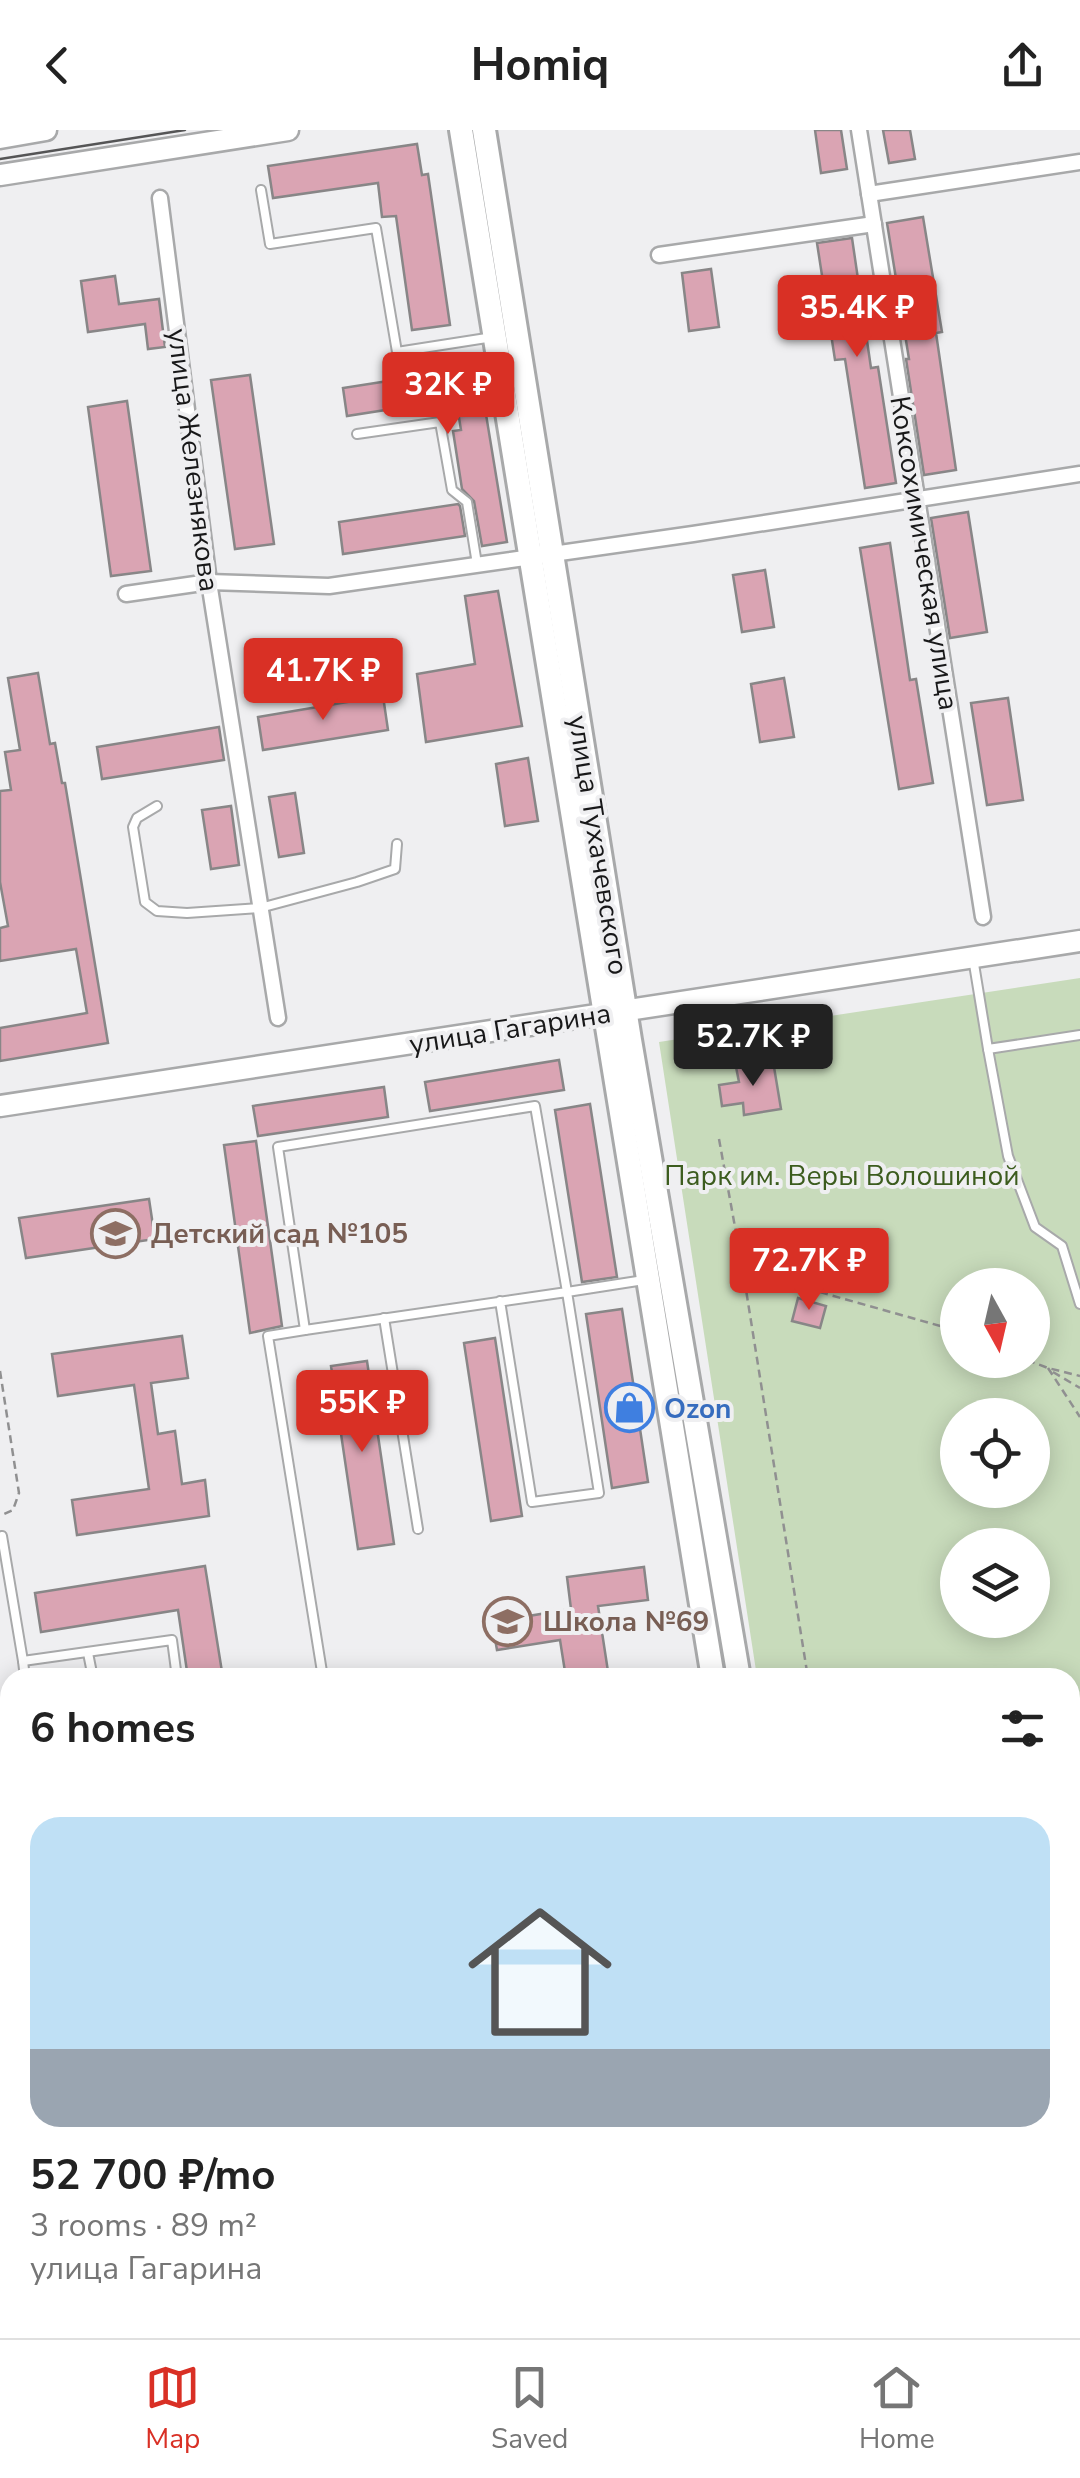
<!DOCTYPE html>
<meta charset="utf-8">
<style>
body{margin:0;font-family:"Nunito Sans",sans-serif;background:#f2f2f2;color:#222;height:100vh;display:flex;flex-direction:column;font-size:38px;white-space:nowrap}
*{box-sizing:border-box;margin:0}
p{font-size:32px;color:#767676}
.icon{flex:none;width:55px;height:55px;fill:none;stroke:currentColor;stroke-width:2;stroke-linecap:round;stroke-linejoin:round}
.map{position:relative;flex:1;overflow:hidden}
.details{position:absolute;left:0px;top:1538px;width:1080px;height:672px;display:flex;flex-direction:column;background:#fff;border-radius:30px 30px 0 0;box-shadow:0 5px 25px #0003}
.details>*{flex:none}
.needle{width:65px;rotate:172deg}
.fabs{position:absolute;left:940px;top:1138px;display:grid;gap:20px}
.fabs a{display:grid;place-items:center;width:110px;height:110px;border-radius:50%;background:#fff;box-shadow:0 5px 25px #0003;font-size:50px}
.price{position:absolute;translate:-50% -85px;padding:0 22px;border-radius:10px;background:#d93025;color:#fff;font-size:32px;line-height:65px;filter:drop-shadow(0 2px 5px #0008)}
.price::after{content:'';position:absolute;left:50%;top:60px;width:30px;height:22px;margin-left:-15px;background:inherit;clip-path:polygon(0 0,100% 0,50% 100%)}
.price.active{background:#222;color:#fff}
ul{padding:0;list-style:none}
li{display:grid;align-content:center;gap:20px;height:530px;padding:0 30px}
li span{display:grid;place-items:center;height:310px;border-radius:30px;color:#555}
li>.icon{margin-inline-start:auto}
span .icon{width:180px;height:180px;fill:#fffc;stroke-width:1}
li b{font-size:42px}
h2{display:flex;justify-content:space-between;align-items:center;height:120px;padding:0 30px;font-size:42px}
header{display:flex;justify-content:space-between;align-items:center;height:130px;padding:0 30px;background:#fff;font-size:45px;font-weight:700}
.dock{display:flex;justify-content:space-around;align-items:center;height:140px;border-top:2px solid #e0e0e0;background:#fff;font-size:28px;color:#767676}
.dock a{display:grid;justify-items:center;gap:5px}
.dock .active{color:#d93025}
.map>svg:first-child{display:block}
.green{fill:#c8dbbb;fill-rule:evenodd}
.building{fill:#daa4b3;stroke:#888687;stroke-width:2.5}
.lines{fill:none;stroke-linecap:round;stroke-linejoin:round}
.lane-casing{stroke:#a8a9aa;stroke-width:12}
.street-casing{stroke:#a8a9aa;stroke-width:19}
.secondary-casing{stroke:#a8a9aa;stroke-width:25}
.primary-casing{stroke:#a8a9aa;stroke-width:28}
.path{stroke:#909091;stroke-width:2.5;stroke-dasharray:8 5;stroke-linecap:butt}
.lane{stroke:#fff;stroke-width:8}
.street{stroke:#fff;stroke-width:14}
.secondary{stroke:#fff;stroke-width:20}
.primary{stroke:#fff;stroke-width:22}
.tram{stroke:#555556;stroke-width:2.5}
.labels{text-anchor:middle;stroke-width:8;stroke-linejoin:round;paint-order:stroke}
.street-label{font-size:28px;fill:#181819;stroke:#efeff1}
.park-label{font-size:28px;fill:#3c5c1e;stroke:#efeff1}
.education-label{font-size:28px;font-weight:bold;fill:#785e54;stroke:#efeff1;text-anchor:start}
.shop-label{font-size:28px;font-weight:bold;fill:#366cbe;stroke:#efeff1;text-anchor:start}
</style>
<header><svg class="icon" aria-label="back" viewBox="0 0 24 24"><path d="M15 5l-7 7 7 7"/></svg>Homiq<svg class="icon" aria-label="share" viewBox="0 0 24 24"><path d="M12 15V3M7 8l5-5 5 5M5 13v7h14v-7"/></svg></header>
<div class="map">
<svg width="1080" height="2208" viewBox="0 0 1080 2208">
<rect width="100%" height="100%" fill="#efeff1"/>
<path class="green" d="M 1080,848 L 1080,2185 L 1070,2187 L 1070,1548 L 757,1547 L 659,912 ZM 958,1155 L 1032,1155 L 1032,1230 L 958,1230 ZM 958,1285 L 1032,1285 L 1032,1360 L 958,1360 ZM 958,1415 L 1032,1415 L 1032,1490 L 958,1490 Z"/>
<g class="building">
<path d="M 815,0 L 841,0 L 847,39 L 821,43 Z"/>
<path d="M 883,0 L 910,0 L 915,29 L 889,33 Z"/>
<path d="M 417,14 L 422,45 L 428,44 L 450,195 L 412,200 L 396,86 L 382,87 L 378,53 L 273,68 L 268,36 Z"/>
<path d="M 923,87 L 942,202 L 936,203 L 956,340 L 924,345 L 906,229 L 909,229 L 887,93 Z"/>
<path d="M 852,108 L 871,238 L 878,237 L 896,353 L 865,358 L 845,229 L 835,230 L 817,113 Z"/>
<path d="M 711,139 L 719,197 L 689,201 L 682,143 Z"/>
<path d="M 115,146 L 119,174 L 159,169 L 165,217 L 148,219 L 145,194 L 88,202 L 81,151 Z"/>
<path d="M 433,244 L 435,255 L 480,248 L 507,412 L 482,416 L 474,371 L 462,359 L 453,301 L 461,300 L 456,269 L 347,286 L 343,258 Z"/>
<path d="M 250,245 L 274,414 L 235,419 L 211,250 Z"/>
<path d="M 127,271 L 151,441 L 111,446 L 88,277 Z"/>
<path d="M 458,374 L 460,376 L 465,406 L 343,424 L 339,392 Z"/>
<path d="M 968,382 L 987,502 L 950,508 L 931,388 Z"/>
<path d="M 890,413 L 910,550 L 916,549 L 933,653 L 899,659 L 860,418 Z"/>
<path d="M 765,440 L 774,497 L 742,502 L 733,445 Z"/>
<path d="M 498,461 L 522,596 L 426,612 L 417,544 L 475,534 L 465,466 Z"/>
<path d="M 38,543 L 50,614 L 55,613 L 62,653 L 65,653 L 108,913 L 0,931 L 0,898 L 87,883 L 76,819 L 0,831 L 0,798 L 8,796 L 0,752 L 0,661 L 11,660 L 5,622 L 20,620 L 8,548 Z"/>
<path d="M 784,548 L 794,607 L 760,612 L 751,554 Z"/>
<path d="M 383,566 L 388,600 L 263,620 L 258,587 Z"/>
<path d="M 1008,568 L 1023,670 L 987,675 L 971,573 Z"/>
<path d="M 219,597 L 224,630 L 102,649 L 97,617 Z"/>
<path d="M 528,628 L 538,691 L 505,696 L 496,634 Z"/>
<path d="M 295,663 L 304,723 L 279,727 L 269,667 Z"/>
<path d="M 231,676 L 239,735 L 211,739 L 202,680 Z"/>
<path d="M 559,930 L 564,960 L 430,981 L 425,952 Z"/>
<path d="M 773,931 L 781,979 L 744,985 L 743,973 L 722,976 L 719,955 L 739,952 L 736,937 Z"/>
<path d="M 384,957 L 388,987 L 258,1006 L 253,976 Z"/>
<path d="M 590,974 L 617,1147 L 582,1152 L 555,980 Z"/>
<path d="M 256,1011 L 282,1196 L 250,1203 L 224,1015 Z"/>
<path d="M 149,1069 L 155,1109 L 26,1128 L 19,1088 Z"/>
<path d="M 798,1168 L 826,1176 L 820,1198 L 792,1191 Z"/>
<path d="M 622,1179 L 648,1352 L 612,1358 L 586,1184 Z"/>
<path d="M 182,1206 L 188,1248 L 151,1253 L 158,1304 L 175,1301 L 182,1354 L 205,1350 L 209,1386 L 77,1405 L 72,1370 L 149,1359 L 134,1255 L 58,1266 L 52,1224 Z"/>
<path d="M 495,1208 L 522,1386 L 491,1391 L 464,1213 Z"/>
<path d="M 367,1231 L 394,1414 L 358,1419 L 331,1236 Z"/>
<path d="M 205,1436 L 223,1548 L 188,1548 L 178,1480 L 41,1502 L 35,1463 Z"/>
<path d="M 644,1437 L 648,1470 L 598,1476 L 609,1548 L 566,1548 L 560,1510 L 497,1520 L 492,1492 L 571,1479 L 567,1447 Z"/>
</g>
<g class="lines">
<defs>
<g id="lane">
<path d="M 261,60 L 270,114 L 376,98 L 397,222 L 493,207"/>
<path d="M 357,304 L 440,292 L 452,360 L 467,372 L 477,434"/>
<path d="M 157,676 L 137,688 L 133,697 L 145,772 L 157,781 L 187,783 L 260,778 L 357,752 L 395,739 L 397,714"/>
<path d="M 973,828 L 988,919 L 1080,905"/>
<path d="M 718,867 L 728,923"/>
<path d="M 988,919 L 1008,1026 L 1035,1097 L 1062,1116 L 1080,1174"/>
<path d="M 500,1171 L 532,1372 L 599,1363 L 567,1162 C 479,1174 392,1187 305,1200 L 278,1017 L 535,976 L 567,1162 L 644,1150"/>
<path d="M 384,1188 L 418,1399"/>
<path d="M 305,1200 L 268,1206 L 323,1548"/>
<path d="M 2,1406 L 23,1531 L 172,1510 L 177,1548"/>
<path d="M 88,1523 L 93,1548"/>
<path d="M 23,1531 L 25,1548"/>
<path d="M 0,1612 L 10,1606"/>
</g>
<g id="street">
<path d="M 859,0 L 983,787"/>
<path d="M 869,64 L 1080,32"/>
<path d="M 160,68 L 209,452 L 278,888"/>
<path d="M 659,125 L 874,94"/>
<path d="M 126,464 L 209,452 L 329,456 L 693,404 L 1080,344"/>
</g>
<g id="secondary">
<path d="M 0,8 L 46,0"/>
<path d="M 0,45 L 288,0"/>
<path d="M 0,976 L 1080,811"/>
</g>
<g id="primary">
<path d="M 461,0 L 713,1548"/>
<path d="M 484,0 L 630,910 L 739,1548"/>
<path d="M 0,1761 L 10,1780"/>
<path d="M 0,1840 L 10,1866"/>
<path d="M 81,2200 L 82,2208"/>
<path d="M 114,2200 L 115,2208"/>
<path d="M 821,2200 L 823,2208"/>
<path d="M 842,2200 L 843,2208"/>
</g>
</defs>
<use href="#lane" class="lane-casing"/>
<use href="#street" class="street-casing"/>
<use href="#secondary" class="secondary-casing"/>
<use href="#primary" class="primary-casing"/>
<g class="path">
<path d="M 719,1009 L 743,1141 L 808,1548"/>
<path d="M 745,1141 L 958,1201"/>
<path d="M 1027,1230 L 1048,1238 L 1080,1246"/>
<path d="M 1048,1238 L 1080,1287"/>
<path d="M 0,1241 L 19,1363 L 13,1380 L 0,1386"/>
<path d="M 1053,1242 L 1080,1258"/>
<path d="M 1070,1621 L 1080,1620"/>
<path d="M 1,1721 L 10,1712"/>
<path d="M 1070,2148 L 1080,2147"/>
</g>
<use href="#lane" class="lane"/>
<use href="#street" class="street"/>
<use href="#secondary" class="secondary"/>
<use href="#primary" class="primary"/>
<path class="tram" d="M 0,29 L 185,0"/>
</g>
<defs>
<symbol id="school-ring" viewBox="-11 -11 22 22"><circle r="9.5" fill="#efeff1" stroke="#8d6e63" stroke-width="1.5"/><path d="M0-5L7-2L0 1L-7-2ZM-4 1L0 2.5L4 1V4Q0 6-4 4Z" fill="#8d6e63"/></symbol>
<symbol id="shop-ring" viewBox="-11 -11 22 22"><circle r="9.5" fill="#efeff1" stroke="#3f7fe0" stroke-width="1.5"/><path d="M-5-2.5h2.3a2.7 3.5 0 0 1 5.4 0H5L5.5 6h-11ZM-1.5-2.5h3a1.5 2.3 0 0 0-3 0Z" fill="#3f7fe0"/></symbol>
</defs>
<g fill-rule="evenodd">
<use href="#school-ring" x="88" y="1076" width="55" height="55"/>
<use href="#shop-ring" x="602" y="1250" width="55" height="55"/>
<use href="#school-ring" x="480" y="1464" width="55" height="55"/>
</g>
<g class="labels">
<g class="street-label">
<text transform="translate(194 330) rotate(83)" y="10">улица Железнякова</text>
<text transform="translate(925 423) rotate(81)" y="10">Коксохимическая улица</text>
<text transform="translate(599 715) rotate(81)" y="10">улица Тухачевского</text>
<text transform="translate(510 898) rotate(-9)" y="10">улица Гагарина</text>
</g>
<g class="park-label">
<text x="842" y="1055">Парк им. Веры Волошиной</text>
</g>
<g class="education-label">
<text x="151" y="1113">Детский сад №105</text>
<text x="543" y="1501">Школа №69</text>
</g>
<g class="shop-label">
<text x="664" y="1288">Ozon</text>
</g>
</g>
</svg>
<div class="fabs">
<a><svg class="needle" viewBox="-14 -14 28 28"><path d="M0-13l5 13h-10z" fill="#e53935"/><path d="M0 13l5-13h-10z" fill="#767676"/></svg></a>
<a><svg class="icon" aria-label="locate" viewBox="0 0 24 24"><circle cx="12" cy="12" r="6"/><path d="M12 2v4M12 18v4M2 12h4M18 12h4"/></svg></a>
<a><svg class="icon" aria-label="layers" viewBox="0 0 24 24"><path d="M12 4l9 5-9 5-9-5zM3 14l9 5 9-5"/></svg></a>
</div>
<b class="price" style="left:857px;top:230px">35.4K ₽</b>
<b class="price" style="left:448px;top:307px">32K ₽</b>
<b class="price" style="left:323px;top:593px">41.7K ₽</b>
<b class="price active" style="left:753px;top:959px">52.7K ₽</b>
<b class="price" style="left:809px;top:1183px">72.7K ₽</b>
<b class="price" style="left:362px;top:1325px">55K ₽</b>
<section class="details">
<h2>6 homes<svg class="icon" aria-label="filters" viewBox="0 0 24 24"><path d="M4 7h16M4 17h16"/><circle cx="9" cy="7" r="2"/><circle cx="15" cy="17" r="2"/></svg></h2>
<ul>
<li><span style="background:linear-gradient(#bfe0f5 75%,#9aa5b1 0)"><svg class="icon" aria-label="home" viewBox="0 0 24 24"><path d="M3 11l9-7 9 7M6 9v11h12V9"/></svg></span><div><b>52 700 ₽/mo</b><p>3 rooms · 89 m²</p><p>улица Гагарина</p></div></li>
</ul>
</section>
</div>
<nav class="dock">
<a class="active"><svg class="icon" aria-label="map" viewBox="0 0 24 24"><path d="M3 6l6-2 6 2 6-2v14l-6 2-6-2-6 2zM9 4v14M15 6v14"/></svg>Map</a>
<a><svg class="icon" aria-label="saved" viewBox="0 0 24 24"><path d="M7 4h10v16l-5-4-5 4z"/></svg>Saved</a>
<a><svg class="icon" aria-label="home" viewBox="0 0 24 24"><path d="M3 11l9-7 9 7M6 9v11h12V9"/></svg>Home</a>
</nav>
